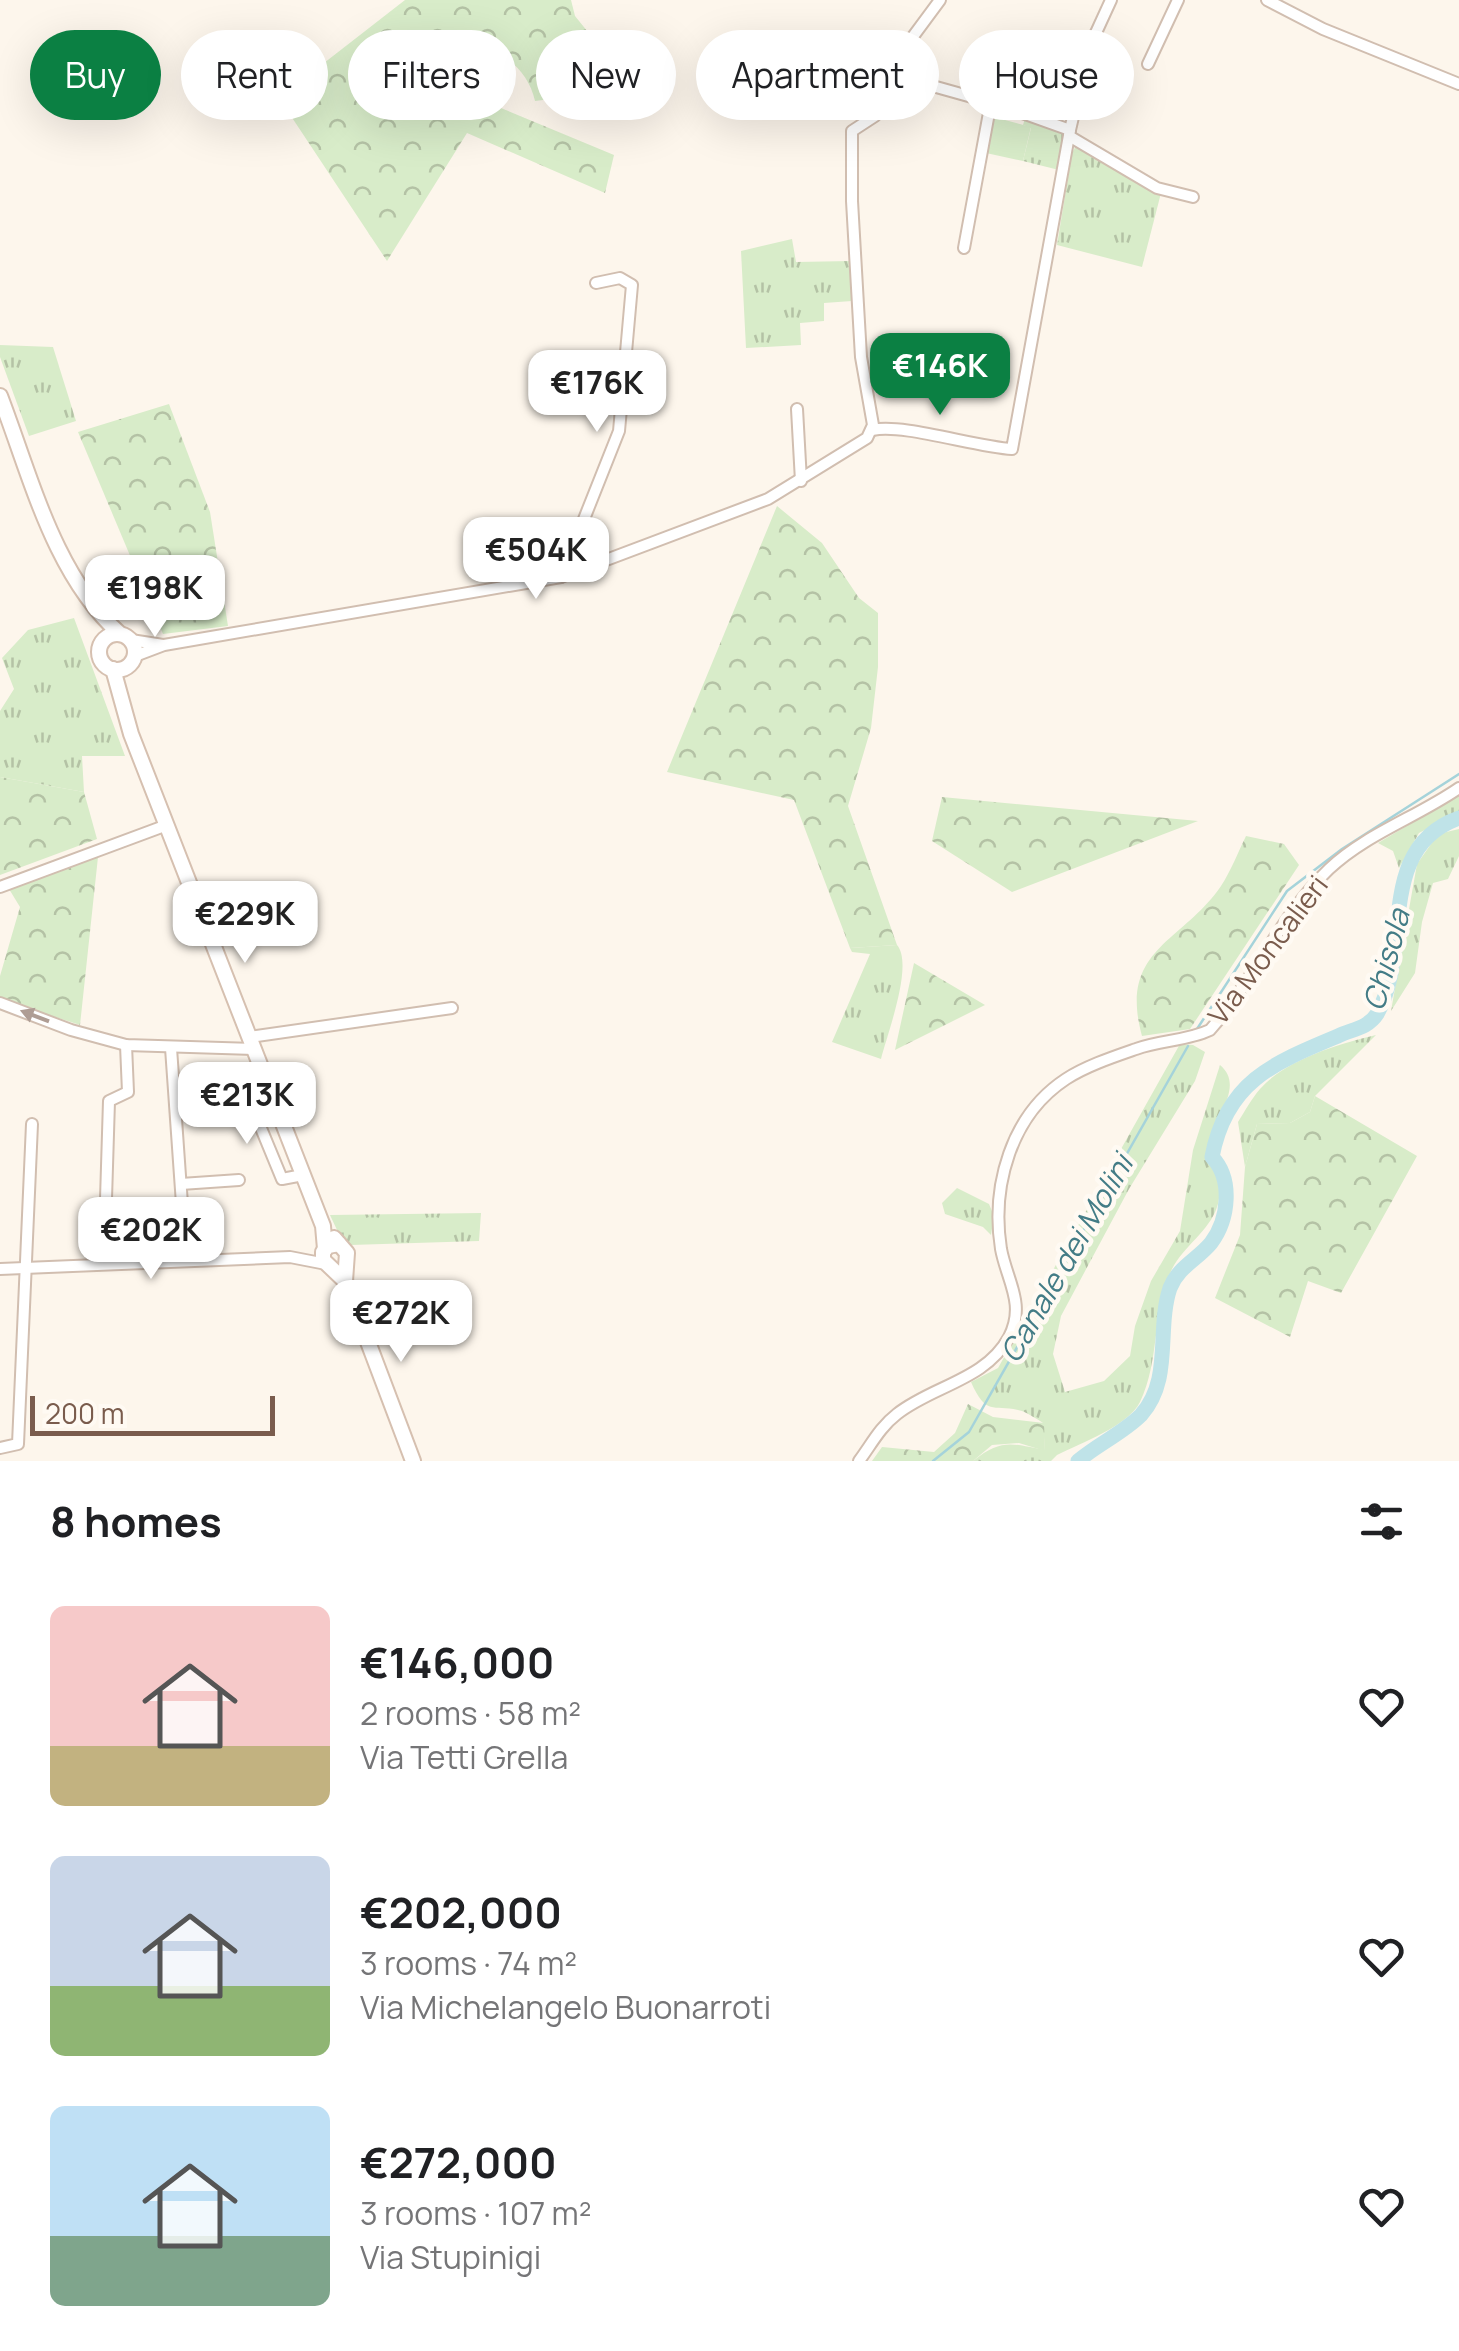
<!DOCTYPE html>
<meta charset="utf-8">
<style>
body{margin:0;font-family:Manrope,sans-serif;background:#f6f6f6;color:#202124;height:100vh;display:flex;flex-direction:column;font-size:38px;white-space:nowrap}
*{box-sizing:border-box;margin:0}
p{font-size:32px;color:#757577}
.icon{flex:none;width:55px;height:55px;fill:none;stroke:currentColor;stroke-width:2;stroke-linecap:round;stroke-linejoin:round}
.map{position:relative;height:1461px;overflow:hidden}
.sheet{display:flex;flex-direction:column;background:#fff;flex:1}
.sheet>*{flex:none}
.top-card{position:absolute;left:30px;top:30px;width:1400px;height:90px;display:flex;gap:20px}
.scale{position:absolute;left:30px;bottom:25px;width:245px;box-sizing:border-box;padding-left:10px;border:5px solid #7a5c4d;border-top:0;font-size:28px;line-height:35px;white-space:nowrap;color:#7a5c4d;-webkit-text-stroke:8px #fffaf3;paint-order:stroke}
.price{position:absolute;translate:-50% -85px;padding:0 22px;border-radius:20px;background:#fff;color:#222;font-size:32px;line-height:65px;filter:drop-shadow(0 2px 5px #0008)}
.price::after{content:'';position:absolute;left:50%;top:60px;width:30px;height:22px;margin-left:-15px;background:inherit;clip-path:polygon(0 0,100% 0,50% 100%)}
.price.on{background:#0b8043;color:#fff}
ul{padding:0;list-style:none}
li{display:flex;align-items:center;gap:30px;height:250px;padding:0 50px}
li span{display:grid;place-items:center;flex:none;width:280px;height:200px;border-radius:15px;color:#555}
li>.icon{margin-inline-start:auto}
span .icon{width:120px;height:120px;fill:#fffc;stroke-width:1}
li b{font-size:42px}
h2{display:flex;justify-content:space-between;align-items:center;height:120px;padding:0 50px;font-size:42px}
.chip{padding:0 35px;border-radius:45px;background:#fff;box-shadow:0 10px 40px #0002;font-size:35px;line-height:90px}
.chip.on{background:#0b8043;color:#fff}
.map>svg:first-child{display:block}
.grass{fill:url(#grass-tufts)}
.forest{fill:url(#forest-crowns)}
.pitch{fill:#d8ecc9}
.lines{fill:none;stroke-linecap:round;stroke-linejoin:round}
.stream{stroke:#a5d3da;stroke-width:2.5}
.river{stroke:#bfe3e8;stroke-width:15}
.street-casing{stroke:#d1beb0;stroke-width:14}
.secondary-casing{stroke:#d6c0b0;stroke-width:18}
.street{stroke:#fff;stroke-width:10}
.secondary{stroke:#fff;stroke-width:14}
.oneway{fill:#af9d94}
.labels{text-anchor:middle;stroke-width:9;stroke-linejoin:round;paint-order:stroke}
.street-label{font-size:28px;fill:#7a5c4d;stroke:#fffaf3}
.water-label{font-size:30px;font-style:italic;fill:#437c86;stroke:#fffaf3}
</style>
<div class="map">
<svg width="1459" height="1461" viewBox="0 0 1459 1461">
<defs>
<pattern id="grass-tufts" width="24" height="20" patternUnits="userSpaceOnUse" patternTransform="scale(2.5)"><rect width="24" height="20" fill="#d8ecc9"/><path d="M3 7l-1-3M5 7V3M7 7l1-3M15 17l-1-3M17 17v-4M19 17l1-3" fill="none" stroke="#b4c2a5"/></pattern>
<pattern id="forest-crowns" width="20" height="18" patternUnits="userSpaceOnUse" patternTransform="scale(2.5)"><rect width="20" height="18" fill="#d8ecc9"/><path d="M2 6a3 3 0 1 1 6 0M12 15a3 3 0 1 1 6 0" fill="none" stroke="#b4c2a5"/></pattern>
</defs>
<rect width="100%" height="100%" fill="#fdf6ec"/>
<g class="grass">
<path d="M 1025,118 L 1068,131 L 1059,170 L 1023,161 L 1031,128 L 1023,125 Z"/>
<path d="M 1077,144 L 1161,193 L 1142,267 L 1057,245 L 1072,153 Z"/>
<path d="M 792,239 L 796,262 L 851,261 L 852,301 L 824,303 L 824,321 L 800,323 L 801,345 L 746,348 L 741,251 Z"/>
<path d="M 0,345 L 53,347 L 76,421 L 29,436 L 0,357 Z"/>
<path d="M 74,618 L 125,756 L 82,756 L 84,792 L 0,777 L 0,711 L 14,689 L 2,658 L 28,630 Z"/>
<path d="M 1459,795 L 1459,812 L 1419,833 L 1399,868 L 1393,851 L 1378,843 Z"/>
<path d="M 1459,829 L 1459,856 L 1448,879 L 1433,883 L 1422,922 L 1415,973 L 1391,1011 L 1417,864 L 1438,834 Z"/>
<path d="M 897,945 C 914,965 887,1034 881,1059 L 832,1042 L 870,954 L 852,952 L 850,948 Z"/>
<path d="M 1376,1035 L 1315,1096 L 1310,1112 L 1290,1123 L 1257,1124 L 1245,1167 L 1238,1122 C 1245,1111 1252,1098 1260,1089 C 1285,1060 1341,1043 1376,1035 Z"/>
<path d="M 1180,1044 L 1193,1045 L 1205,1052 L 1195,1081 L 1129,1189 L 1061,1316 L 1053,1354 L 1065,1392 L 1104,1381 L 1130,1356 L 1135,1326 L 1151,1281 L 1180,1231 L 1193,1150 L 1220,1065 C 1245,1086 1215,1116 1210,1141 C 1205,1163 1226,1181 1217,1207 C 1210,1230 1183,1247 1172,1269 C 1152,1310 1160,1361 1140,1402 C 1128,1426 1081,1443 1057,1455 L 1051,1461 L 973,1461 C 1002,1438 1012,1444 1045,1450 L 1043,1423 C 1037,1419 1029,1414 1022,1411 C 993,1403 987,1418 971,1382 L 998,1368 Z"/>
<path d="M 957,1188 L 989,1204 L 994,1216 L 991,1235 L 983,1227 L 945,1214 L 942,1203 Z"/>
<path d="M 481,1213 L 479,1241 L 351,1245 L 337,1230 L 330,1215 Z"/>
</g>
<g class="forest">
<path d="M 405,0 L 571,0 L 575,16 L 596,42 L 583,60 L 576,80 L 543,100 L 535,101 C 530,78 514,60 493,51 L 479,79 L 477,98 L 614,155 L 605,193 L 467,133 L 387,261 L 279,98 Z"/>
<path d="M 169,404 L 210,512 L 228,626 L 163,634 L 78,432 Z"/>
<path d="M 777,506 L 822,543 L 859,598 L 878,613 L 878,667 L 871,728 L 848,806 L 897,945 L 850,948 L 794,800 L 667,772 Z"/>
<path d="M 0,777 L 84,792 L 97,839 L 0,875 Z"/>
<path d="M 942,797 L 1198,821 L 1012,892 L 932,841 Z"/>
<path d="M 1246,836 L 1284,844 L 1299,865 L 1190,1029 L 1142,1036 C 1118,949 1182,943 1221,886 C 1231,871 1238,852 1246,836 Z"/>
<path d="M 98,857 L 80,1025 L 0,999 L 0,976 L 20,907 L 9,889 Z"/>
<path d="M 914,963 L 985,1005 L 895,1050 Z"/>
<path d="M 1315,1096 L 1417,1156 L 1341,1293 L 1308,1281 L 1290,1337 L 1215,1298 L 1240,1235 L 1245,1167 L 1257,1124 L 1290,1123 L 1310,1112 Z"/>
<path d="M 968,1404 L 993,1417 L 1044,1423 L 1045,1451 L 1019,1443 L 992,1445 L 973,1461 L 872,1461 L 882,1447 L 934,1452 L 955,1433 Z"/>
</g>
<path class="pitch" d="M 994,117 L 1031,127 L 1023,161 L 986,153 Z"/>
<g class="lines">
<g class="stream">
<path d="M 1197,1029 L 1287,891 L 1342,849 L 1459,774"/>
<path d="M 933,1461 L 969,1432 L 1188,1046"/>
</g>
<path class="river" d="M 1078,1461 C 1098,1444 1123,1433 1141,1415 C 1173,1379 1156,1330 1170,1288 C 1178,1267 1198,1259 1211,1243 C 1229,1219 1233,1179 1212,1157 C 1226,1082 1273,1063 1338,1036 C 1353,1029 1368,1028 1377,1014 C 1413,951 1374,848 1459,818"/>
<defs>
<g id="street">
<path d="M 1267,0 L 1323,29 L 1459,84"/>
<path d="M 874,64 L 886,73 L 997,104 L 1070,130"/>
<path d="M 1148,64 L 1178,0"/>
<path d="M 997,104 L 1017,57"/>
<path d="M 1069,136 L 1157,188 L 1193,197"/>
<path d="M 964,248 L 991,102"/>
<path d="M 797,409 L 801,481"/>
<path d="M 873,430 C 901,423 976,447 1012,449 L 1070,130 L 1089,48 L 1111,0"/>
<path d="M 561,577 L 619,431 L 632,285 L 620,278 L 596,283"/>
<path d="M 131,640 L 163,645"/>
<path d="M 135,656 L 164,645 L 561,577 L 768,499 L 867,438 L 873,425 L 861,357 L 852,201 L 852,131 L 875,116 L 880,83 L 886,73 L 940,0"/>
<path d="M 0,887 L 167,825"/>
<path d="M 0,1003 L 71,1030 L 126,1045 L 254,1049"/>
<path d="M 250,1037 L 452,1008"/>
<path d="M 171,1048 L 186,1261"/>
<path d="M 270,1090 L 251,1104 L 282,1179 L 303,1175"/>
<path d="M 181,1184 L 239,1180"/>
<path d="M 104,1264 L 109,1101 L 128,1092 L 126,1045"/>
<path d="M 0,1269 L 290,1257 L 326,1264"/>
<path d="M 0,1448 L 18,1444 L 32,1124"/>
<path d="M 859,1461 C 871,1445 880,1427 897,1414 C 932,1386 986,1380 1009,1337 C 1026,1304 1007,1281 1001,1249 C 991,1186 1011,1115 1066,1079 C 1086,1066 1113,1057 1136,1049 C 1160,1040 1187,1041 1210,1030 C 1254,980 1280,916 1329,869 C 1366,834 1417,817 1459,788"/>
</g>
<g id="secondary">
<path d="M 0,396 C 31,477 54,575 120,634"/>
<circle cx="117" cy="652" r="18"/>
<path d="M 113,669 L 131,734 L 323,1226 L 325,1249"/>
<path d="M 334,1238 L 347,1253 L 345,1281"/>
<path d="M 339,1244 L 328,1246 L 323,1252 L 323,1260 L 345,1281 L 413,1461"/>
</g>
</defs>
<use href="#street" class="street-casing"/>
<use href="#secondary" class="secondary-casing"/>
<use href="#street" class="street"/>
<use href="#secondary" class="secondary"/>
</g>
<defs><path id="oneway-solid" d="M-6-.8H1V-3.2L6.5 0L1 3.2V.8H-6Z" transform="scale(2.5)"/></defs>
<use class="oneway" href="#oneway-solid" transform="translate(35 1016) rotate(-159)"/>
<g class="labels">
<g class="street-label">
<text transform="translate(1268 950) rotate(-53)" y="10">Via Moncalieri</text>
</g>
<g class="water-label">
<text transform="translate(1387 960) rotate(-75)" y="10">Chisola</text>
<text transform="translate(1067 1259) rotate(-60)" y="10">Canale dei Molini</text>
</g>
</g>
</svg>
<div class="scale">200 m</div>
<b class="price on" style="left:940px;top:418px">€146K</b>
<b class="price" style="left:597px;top:435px">€176K</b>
<b class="price" style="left:536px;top:602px">€504K</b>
<b class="price" style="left:155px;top:640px">€198K</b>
<b class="price" style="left:245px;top:966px">€229K</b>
<b class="price" style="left:247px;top:1147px">€213K</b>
<b class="price" style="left:151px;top:1282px">€202K</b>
<b class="price" style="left:401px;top:1365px">€272K</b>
<div class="top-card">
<a class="chip on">Buy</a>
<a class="chip">Rent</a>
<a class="chip">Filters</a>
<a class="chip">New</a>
<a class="chip">Apartment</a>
<a class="chip">House</a>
</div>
</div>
<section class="sheet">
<h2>8 homes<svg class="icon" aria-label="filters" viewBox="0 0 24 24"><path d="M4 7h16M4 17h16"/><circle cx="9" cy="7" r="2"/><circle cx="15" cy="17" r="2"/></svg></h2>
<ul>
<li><span style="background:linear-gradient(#f6c9c9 70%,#c2b280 0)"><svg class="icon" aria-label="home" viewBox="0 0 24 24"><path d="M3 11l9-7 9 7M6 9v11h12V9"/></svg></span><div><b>€146,000</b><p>2 rooms · 58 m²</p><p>Via Tetti Grella</p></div><svg class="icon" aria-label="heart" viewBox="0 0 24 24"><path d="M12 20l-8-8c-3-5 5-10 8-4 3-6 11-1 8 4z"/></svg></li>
<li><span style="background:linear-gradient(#c9d6e8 65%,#8fb573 0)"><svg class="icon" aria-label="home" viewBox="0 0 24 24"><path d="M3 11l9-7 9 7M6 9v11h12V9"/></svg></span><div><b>€202,000</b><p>3 rooms · 74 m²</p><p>Via Michelangelo Buonarroti</p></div><svg class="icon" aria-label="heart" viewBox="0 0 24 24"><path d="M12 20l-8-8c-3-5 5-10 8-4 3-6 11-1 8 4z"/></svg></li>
<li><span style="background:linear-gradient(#bfe0f5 65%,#7fa58c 0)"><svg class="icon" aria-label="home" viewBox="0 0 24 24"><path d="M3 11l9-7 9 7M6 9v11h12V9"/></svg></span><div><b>€272,000</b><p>3 rooms · 107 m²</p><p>Via Stupinigi</p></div><svg class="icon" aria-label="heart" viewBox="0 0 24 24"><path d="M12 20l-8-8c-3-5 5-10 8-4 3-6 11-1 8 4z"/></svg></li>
</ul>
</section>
